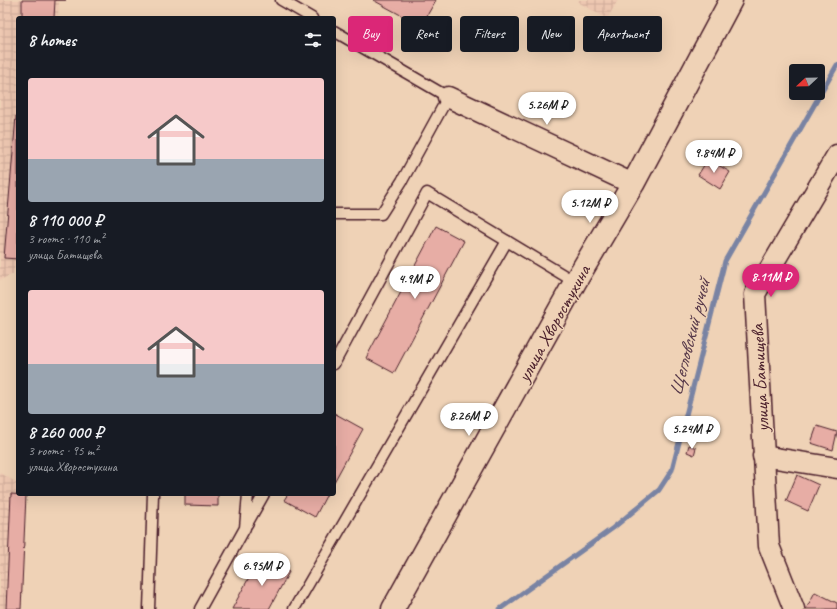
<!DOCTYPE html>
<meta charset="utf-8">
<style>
body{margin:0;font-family:Caveat,sans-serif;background:#20242c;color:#f1f3f6;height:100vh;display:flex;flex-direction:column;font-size:15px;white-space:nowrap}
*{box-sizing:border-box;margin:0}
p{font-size:13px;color:#9ea1a6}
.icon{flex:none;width:22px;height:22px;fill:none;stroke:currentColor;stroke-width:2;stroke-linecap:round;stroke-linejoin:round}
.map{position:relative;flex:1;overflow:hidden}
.drawer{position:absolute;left:16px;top:16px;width:320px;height:480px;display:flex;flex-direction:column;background:#171b24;border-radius:4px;box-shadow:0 4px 16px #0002}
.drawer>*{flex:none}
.banner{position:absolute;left:348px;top:16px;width:380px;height:36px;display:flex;gap:8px}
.needle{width:26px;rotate:248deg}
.tools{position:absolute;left:789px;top:64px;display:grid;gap:8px}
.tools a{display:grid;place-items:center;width:36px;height:36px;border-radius:4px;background:#171b24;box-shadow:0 4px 16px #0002;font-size:20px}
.price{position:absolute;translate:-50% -34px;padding:0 9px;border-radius:14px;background:#fff;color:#222;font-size:13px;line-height:26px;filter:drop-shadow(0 1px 2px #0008)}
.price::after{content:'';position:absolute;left:50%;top:24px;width:12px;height:9px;margin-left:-6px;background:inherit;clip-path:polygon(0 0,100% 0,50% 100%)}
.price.selected{background:#db2777;color:#fff}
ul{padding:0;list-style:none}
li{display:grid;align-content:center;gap:8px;height:212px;padding:0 12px}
li span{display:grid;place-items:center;height:124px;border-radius:4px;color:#555}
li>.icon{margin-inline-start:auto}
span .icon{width:72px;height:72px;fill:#fffc;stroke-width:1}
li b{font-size:17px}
h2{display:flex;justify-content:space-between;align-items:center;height:48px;padding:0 12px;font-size:17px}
.tag{padding:0 14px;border-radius:4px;background:#171b24;box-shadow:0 4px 16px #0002;font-size:14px;line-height:36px}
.tag.selected{background:#db2777;color:#fff}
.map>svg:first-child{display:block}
.industrial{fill:url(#industrial-grid)}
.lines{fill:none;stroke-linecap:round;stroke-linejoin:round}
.stream{stroke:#7983a3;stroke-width:5}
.building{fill:#e7ada5;stroke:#4a1f2b}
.lane-casing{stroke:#4a1f2b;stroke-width:13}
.street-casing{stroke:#4a1f2b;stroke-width:23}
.secondary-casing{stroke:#4a1f2b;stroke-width:25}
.lane{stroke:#efd2b6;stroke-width:10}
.street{stroke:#efd2b6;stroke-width:20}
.secondary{stroke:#efd2b6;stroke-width:22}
.labels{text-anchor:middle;stroke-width:3;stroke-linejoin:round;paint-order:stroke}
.street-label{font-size:19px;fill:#4a1f2b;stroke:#efd2b6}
.water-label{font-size:20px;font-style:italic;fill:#563849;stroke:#efd2b6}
</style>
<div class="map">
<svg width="837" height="609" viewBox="0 0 837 609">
<defs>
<pattern id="industrial-grid" width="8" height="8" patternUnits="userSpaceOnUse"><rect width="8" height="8" fill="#edc7b1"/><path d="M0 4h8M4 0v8" fill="none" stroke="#cdaa98"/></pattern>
</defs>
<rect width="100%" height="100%" fill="#efd2b6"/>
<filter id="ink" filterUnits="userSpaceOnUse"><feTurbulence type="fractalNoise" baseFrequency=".025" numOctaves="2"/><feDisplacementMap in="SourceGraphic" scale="8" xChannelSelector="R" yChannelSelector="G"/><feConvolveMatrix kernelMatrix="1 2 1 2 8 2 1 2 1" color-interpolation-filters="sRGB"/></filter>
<g filter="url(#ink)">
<g class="industrial">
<path d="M 0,0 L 59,0 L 58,18 L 18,18 L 18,252 L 13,274 L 0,280 Z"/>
<path d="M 579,0 L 618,0 L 607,19 L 578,2 Z"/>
<path d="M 0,473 L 18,483 L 18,494 L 25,494 L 22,609 L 0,609 Z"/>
</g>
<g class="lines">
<path class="stream" d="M 500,609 L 613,528 L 659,490 L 672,470 L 725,261 L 837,65"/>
</g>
<g class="building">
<path d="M 22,0 L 66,0 L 55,0 L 54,18 L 22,18 Z"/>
<path d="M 373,0 L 436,0 L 421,26 Z"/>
<path d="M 16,116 L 18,116 L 18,259 L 4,258 Z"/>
<path d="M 708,159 L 730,172 L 720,189 L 698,175 Z"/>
<path d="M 436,226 L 464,241 L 394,373 L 366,358 Z"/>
<path d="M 334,413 L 363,429 L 334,482 Z"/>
<path d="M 817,426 L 837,432 L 833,450 L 811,443 Z"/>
<path d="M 689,445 L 696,448 L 694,455 L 687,452 Z"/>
<path d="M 797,475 L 819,485 L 808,511 L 786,501 Z"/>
<path d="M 11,494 L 26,495 L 21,609 L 6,609 Z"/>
<path d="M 185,494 L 218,494 L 218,506 L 185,505 Z"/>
<path d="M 288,494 L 327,494 L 315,517 L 284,500 Z"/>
<path d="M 260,557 L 289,572 L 269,609 L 232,609 Z"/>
<path d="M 815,592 L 837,603 L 837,609 L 806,609 Z"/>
</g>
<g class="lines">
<defs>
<g id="lane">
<path d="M 281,0 L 312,18"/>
<path d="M 334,31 L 448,97 L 402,181 L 381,214 L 334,214"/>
<path d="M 334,364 L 427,193 L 575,282"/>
<path d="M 247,524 L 264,494"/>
<path d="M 149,609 L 153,494"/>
<path d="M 200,609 L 245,528 L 248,494"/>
<path d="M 294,609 L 507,241"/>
</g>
<g id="street">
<path d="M 448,97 L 633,184"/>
<path d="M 763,456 L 837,468"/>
<path d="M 794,609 L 769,546 L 755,294 L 837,155"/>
</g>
<path id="secondary" d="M 393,609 L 575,282 L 633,184 L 731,0"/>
</defs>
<use href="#lane" class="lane-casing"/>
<use href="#street" class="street-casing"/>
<use href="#secondary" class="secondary-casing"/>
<use href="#lane" class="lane"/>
<use href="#street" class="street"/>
<use href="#secondary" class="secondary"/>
</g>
</g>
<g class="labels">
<g class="street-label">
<text transform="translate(553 323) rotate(-61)" y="7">улица Хворостухина</text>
<text transform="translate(759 378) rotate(-93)" y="7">улица Батищева</text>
</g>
<g class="water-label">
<text transform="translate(689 337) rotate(-76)" y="7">Щегловский ручей</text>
</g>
</g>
</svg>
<div class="tools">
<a><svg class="needle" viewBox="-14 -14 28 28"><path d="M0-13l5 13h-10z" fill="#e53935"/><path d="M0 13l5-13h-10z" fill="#9ea1a6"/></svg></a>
</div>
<b class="price" style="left:547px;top:126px">5.26M ₽</b>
<b class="price" style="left:714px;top:174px">9.84M ₽</b>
<b class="price" style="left:590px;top:224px">5.12M ₽</b>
<b class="price selected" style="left:771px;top:298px">8.11M ₽</b>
<b class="price" style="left:415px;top:300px">4.9M ₽</b>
<b class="price" style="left:469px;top:437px">8.26M ₽</b>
<b class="price" style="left:692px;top:450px">5.24M ₽</b>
<b class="price" style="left:262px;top:587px">6.95M ₽</b>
<div class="banner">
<a class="tag selected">Buy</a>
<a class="tag">Rent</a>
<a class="tag">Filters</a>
<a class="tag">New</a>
<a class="tag">Apartment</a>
</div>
<section class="drawer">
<h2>8 homes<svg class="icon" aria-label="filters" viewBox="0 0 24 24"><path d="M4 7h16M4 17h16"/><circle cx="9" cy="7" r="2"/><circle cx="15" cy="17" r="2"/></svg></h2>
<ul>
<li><span style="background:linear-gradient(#f6c9c9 65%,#9aa5b1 0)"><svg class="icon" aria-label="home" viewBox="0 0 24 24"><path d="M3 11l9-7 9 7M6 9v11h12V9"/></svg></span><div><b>8 110 000 ₽</b><p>3 rooms · 110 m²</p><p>улица Батищева</p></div></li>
<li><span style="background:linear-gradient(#f6c9c9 60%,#9aa5b1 0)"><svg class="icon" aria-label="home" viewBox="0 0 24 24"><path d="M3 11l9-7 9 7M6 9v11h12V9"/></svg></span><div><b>8 260 000 ₽</b><p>3 rooms · 95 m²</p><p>улица Хворостухина</p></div></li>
</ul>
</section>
</div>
